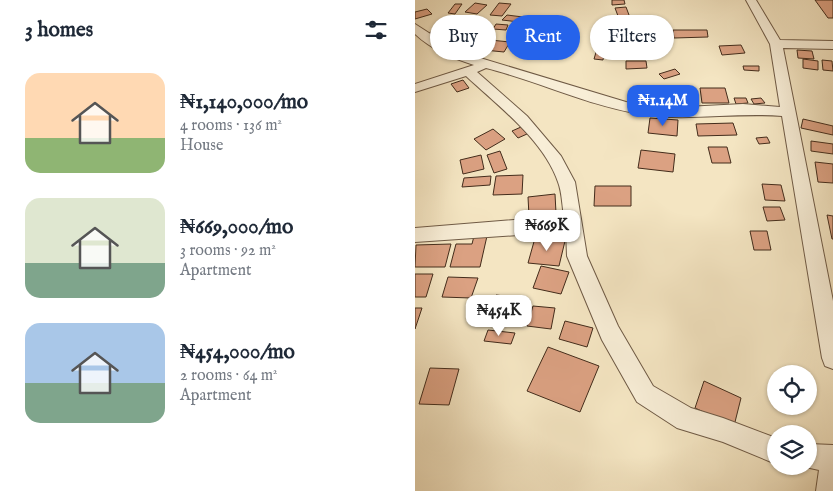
<!DOCTYPE html>
<meta charset="utf-8">
<style>
body{margin:0;font-family:"IM FELL English",serif;background:#f6f6f7;color:#1f2937;height:100vh;display:flex;flex-direction:column;font-size:19px;white-space:nowrap}
*{box-sizing:border-box;margin:0}
p{font-size:16px;color:#747a83}
.icon{flex:none;width:28px;height:28px;fill:none;stroke:currentColor;stroke-width:2;stroke-linecap:round;stroke-linejoin:round}
.map{position:relative;flex:1;overflow:hidden}
.drawer{display:flex;flex-direction:column;background:#fff;width:415px}
.drawer>*{flex:none}
.guide{position:absolute;left:15px;top:15px;width:328px;height:45px;display:flex;gap:10px}
.buttons{position:absolute;left:352px;top:365px;display:grid;gap:10px}
.buttons a{display:grid;place-items:center;width:50px;height:50px;border-radius:50%;background:#fff;box-shadow:0 1px 4px #0004;font-size:25px}
.price{position:absolute;translate:-50% -42px;padding:0 11px;border-radius:10px;background:#fff;color:#222;font-size:16px;line-height:32px;filter:drop-shadow(0 1px 2px #0008)}
.price::after{content:'';position:absolute;left:50%;top:30px;width:15px;height:11px;margin-left:-8px;background:inherit;clip-path:polygon(0 0,100% 0,50% 100%)}
.price.current{background:#2563eb;color:#fff}
ul{padding:0;list-style:none}
li{display:flex;align-items:center;gap:15px;height:125px;padding:0 25px}
li span{display:grid;place-items:center;flex:none;width:140px;height:100px;border-radius:15px;color:#555}
li>.icon{margin-inline-start:auto}
span .icon{width:60px;height:60px;fill:#fffc;stroke-width:1}
li b{font-size:21px}
h2{display:flex;justify-content:space-between;align-items:center;height:60px;padding:0 25px;font-size:21px}
.tag{padding:0 18px;border-radius:22px;background:#fff;box-shadow:0 1px 4px #0004;font-size:18px;line-height:45px}
.tag.current{background:#2563eb;color:#fff}
main{display:flex;flex:1;min-height:0}
.map>svg:first-child{display:block}
.building{fill:#dba182;stroke:#432c1b}
.lines{fill:none;stroke-linecap:round;stroke-linejoin:round}
.minor-casing{stroke:#6f5a45;stroke-width:2}
.minor{fill:#f8eed7;fill-rule:evenodd}
</style>
<main>
<section class="drawer">
<h2>3 homes<svg class="icon" aria-label="filters" viewBox="0 0 24 24"><path d="M4 7h16M4 17h16"/><circle cx="9" cy="7" r="2"/><circle cx="15" cy="17" r="2"/></svg></h2>
<ul>
<li><span style="background:linear-gradient(#ffd9b3 65%,#8fb573 0)"><svg class="icon" aria-label="home" viewBox="0 0 24 24"><path d="M3 11l9-7 9 7M6 9v11h12V9"/></svg></span><div><b>₦1,140,000/mo</b><p>4 rooms · 136 m²</p><p>House</p></div></li>
<li><span style="background:linear-gradient(#dfe7d0 65%,#7fa58c 0)"><svg class="icon" aria-label="home" viewBox="0 0 24 24"><path d="M3 11l9-7 9 7M6 9v11h12V9"/></svg></span><div><b>₦669,000/mo</b><p>3 rooms · 92 m²</p><p>Apartment</p></div></li>
<li><span style="background:linear-gradient(#a9c7e8 60%,#7fa58c 0)"><svg class="icon" aria-label="home" viewBox="0 0 24 24"><path d="M3 11l9-7 9 7M6 9v11h12V9"/></svg></span><div><b>₦454,000/mo</b><p>2 rooms · 64 m²</p><p>Apartment</p></div></li>
</ul>
</section>
<div class="map">
<svg width="418" height="491" viewBox="0 0 418 491">
<rect width="100%" height="100%" fill="#f4e5c2"/>
<filter id="stains"><feTurbulence type="fractalNoise" baseFrequency=".004" numOctaves="4"/><feColorMatrix values="0 0 0 0 .2 0 0 0 0 .09 0 0 0 0 .02 0 0 0 .5 -.17"/></filter>
<radialGradient id="worn" r=".72"><stop offset=".6" stop-color="#630" stop-opacity="0"/><stop offset="1" stop-color="#630" stop-opacity=".3"/></radialGradient>
<g class="building">
<path d="M 197,0 L 209,0 L 210,4 L 197,5 Z"/>
<path d="M 400,0 L 418,0 L 418,18 L 413,18 Z"/>
<path d="M 60,3 L 72,5 L 62,14 L 50,12 Z"/>
<path d="M 84,3 L 96,4 L 87,16 L 75,15 Z"/>
<path d="M 40,4 L 47,4 L 40,14 L 33,13 Z"/>
<path d="M 211,7 L 217,23 L 206,24 L 200,8 Z"/>
<path d="M 12,9 L 17,14 L 0,19 L 0,12 Z"/>
<path d="M 92,15 L 108,17 L 104,22 L 87,20 Z"/>
<path d="M 45,23 L 59,24 L 49,37 L 34,35 Z"/>
<path d="M 27,24 L 39,27 L 25,37 L 13,34 Z"/>
<path d="M 81,24 L 93,25 L 91,30 L 78,29 Z"/>
<path d="M 258,30 L 292,30 L 293,37 L 259,38 Z"/>
<path d="M 75,40 L 95,42 L 89,52 L 69,50 Z"/>
<path d="M 326,45 L 330,53 L 307,55 L 304,46 Z"/>
<path d="M 182,49 L 190,49 L 188,60 L 179,59 Z"/>
<path d="M 382,50 L 397,51 L 399,59 L 383,58 Z"/>
<path d="M 388,59 L 403,61 L 403,70 L 388,68 Z"/>
<path d="M 407,60 L 417,61 L 418,71 L 408,70 Z"/>
<path d="M 211,61 L 231,61 L 232,68 L 211,69 Z"/>
<path d="M 328,66 L 344,66 L 344,71 L 329,70 Z"/>
<path d="M 260,69 L 265,74 L 249,79 L 244,74 Z"/>
<path d="M 48,80 L 54,88 L 42,92 L 36,84 Z"/>
<path d="M 285,88 L 310,88 L 314,103 L 287,103 Z"/>
<path d="M 319,98 L 331,98 L 333,103 L 321,104 Z"/>
<path d="M 346,98 L 350,103 L 339,104 L 336,99 Z"/>
<path d="M 235,118 L 263,120 L 262,136 L 233,133 Z"/>
<path d="M 388,119 L 418,126 L 418,135 L 386,128 Z"/>
<path d="M 318,123 L 322,135 L 283,136 L 281,124 Z"/>
<path d="M 106,127 L 112,134 L 103,138 L 97,131 Z"/>
<path d="M 78,129 L 90,139 L 71,150 L 59,139 Z"/>
<path d="M 352,137 L 355,143 L 344,144 L 341,138 Z"/>
<path d="M 396,141 L 418,144 L 418,154 L 396,151 Z"/>
<path d="M 293,147 L 312,147 L 316,163 L 297,163 Z"/>
<path d="M 226,150 L 260,154 L 258,172 L 223,168 Z"/>
<path d="M 85,151 L 92,169 L 79,173 L 72,155 Z"/>
<path d="M 66,155 L 69,169 L 48,174 L 45,160 Z"/>
<path d="M 400,162 L 418,164 L 418,183 L 403,182 Z"/>
<path d="M 108,175 L 107,194 L 78,195 L 81,176 Z"/>
<path d="M 76,176 L 75,185 L 47,187 L 49,178 Z"/>
<path d="M 347,184 L 366,185 L 370,201 L 350,200 Z"/>
<path d="M 180,186 L 216,186 L 216,206 L 179,206 Z"/>
<path d="M 140,194 L 141,213 L 114,216 L 113,197 Z"/>
<path d="M 348,207 L 365,207 L 370,220 L 352,221 Z"/>
<path d="M 412,215 L 418,216 L 418,239 L 417,239 Z"/>
<path d="M 335,231 L 352,231 L 356,250 L 339,250 Z"/>
<path d="M 59,236 L 72,236 L 65,267 L 35,267 L 41,244 L 57,244 Z"/>
<path d="M 120,238 L 150,241 L 144,266 L 113,263 Z"/>
<path d="M 36,244 L 30,267 L 0,267 L 1,245 Z"/>
<path d="M 126,266 L 154,272 L 146,294 L 118,288 Z"/>
<path d="M 0,274 L 18,274 L 11,297 L 0,297 Z"/>
<path d="M 33,277 L 63,278 L 56,298 L 27,297 Z"/>
<path d="M 81,295 L 114,299 L 108,322 L 74,318 Z"/>
<path d="M 118,306 L 140,308 L 136,329 L 112,326 Z"/>
<path d="M 0,308 L 7,308 L 0,329 Z"/>
<path d="M 150,321 L 178,328 L 172,347 L 144,339 Z"/>
<path d="M 73,330 L 100,333 L 96,344 L 69,341 Z"/>
<path d="M 133,347 L 184,366 L 165,412 L 112,391 Z"/>
<path d="M 15,368 L 44,369 L 34,405 L 4,404 Z"/>
<path d="M 289,381 L 326,398 L 319,426 L 280,408 Z"/>
</g>
<g class="lines">
<defs>
<g id="minor">
<path d="M 331,0 L 341,0 L 365,40 L 418,41 L 418,49 L 368,48 L 418,301 L 418,369 L 410,366 L 407,358 L 367,116 C 320,112 270,122 225,114 C 172,105 123,81 71,68 L 62,72 L 112,116 L 146,156 L 160,182 L 172,256 L 203,326 L 238,386 L 276,408 L 308,418 L 361,438 L 361,464 L 308,442 L 262,428 L 222,402 L 187,340 L 152,256 L 151,230 L 132,233 L 0,242 L 0,228 L 149,216 C 147,205 147,192 143,182 C 129,140 82,105 51,76 L 0,92 L 0,84 L 59,65 C 37,58 17,50 0,34 L 0,24 L 42,51 L 211,102 L 251,108 L 328,104 L 365,107 L 355,44 Z"/>
<path d="M 394,444 L 418,445 L 418,491 L 401,491 L 404,470 L 386,466 L 394,466 Z"/>
</g>
</defs>
<use href="#minor" class="minor-casing"/>
<use href="#minor" class="minor"/>
</g>
<rect width="100%" height="100%" filter="url(#stains)"/>
<rect width="100%" height="100%" fill="url(#worn)"/>
</svg>
<div class="buttons">
<a><svg class="icon" aria-label="locate" viewBox="0 0 24 24"><circle cx="12" cy="12" r="6"/><path d="M12 2v4M12 18v4M2 12h4M18 12h4"/></svg></a>
<a><svg class="icon" aria-label="layers" viewBox="0 0 24 24"><path d="M12 4l9 5-9 5-9-5zM3 14l9 5 9-5"/></svg></a>
</div>
<b class="price current" style="left:248px;top:127px">₦1.14M</b>
<b class="price" style="left:132px;top:252px">₦669K</b>
<b class="price" style="left:84px;top:337px">₦454K</b>
<div class="guide">
<a class="tag">Buy</a>
<a class="tag current">Rent</a>
<a class="tag">Filters</a>
</div>
</div>
</main>
